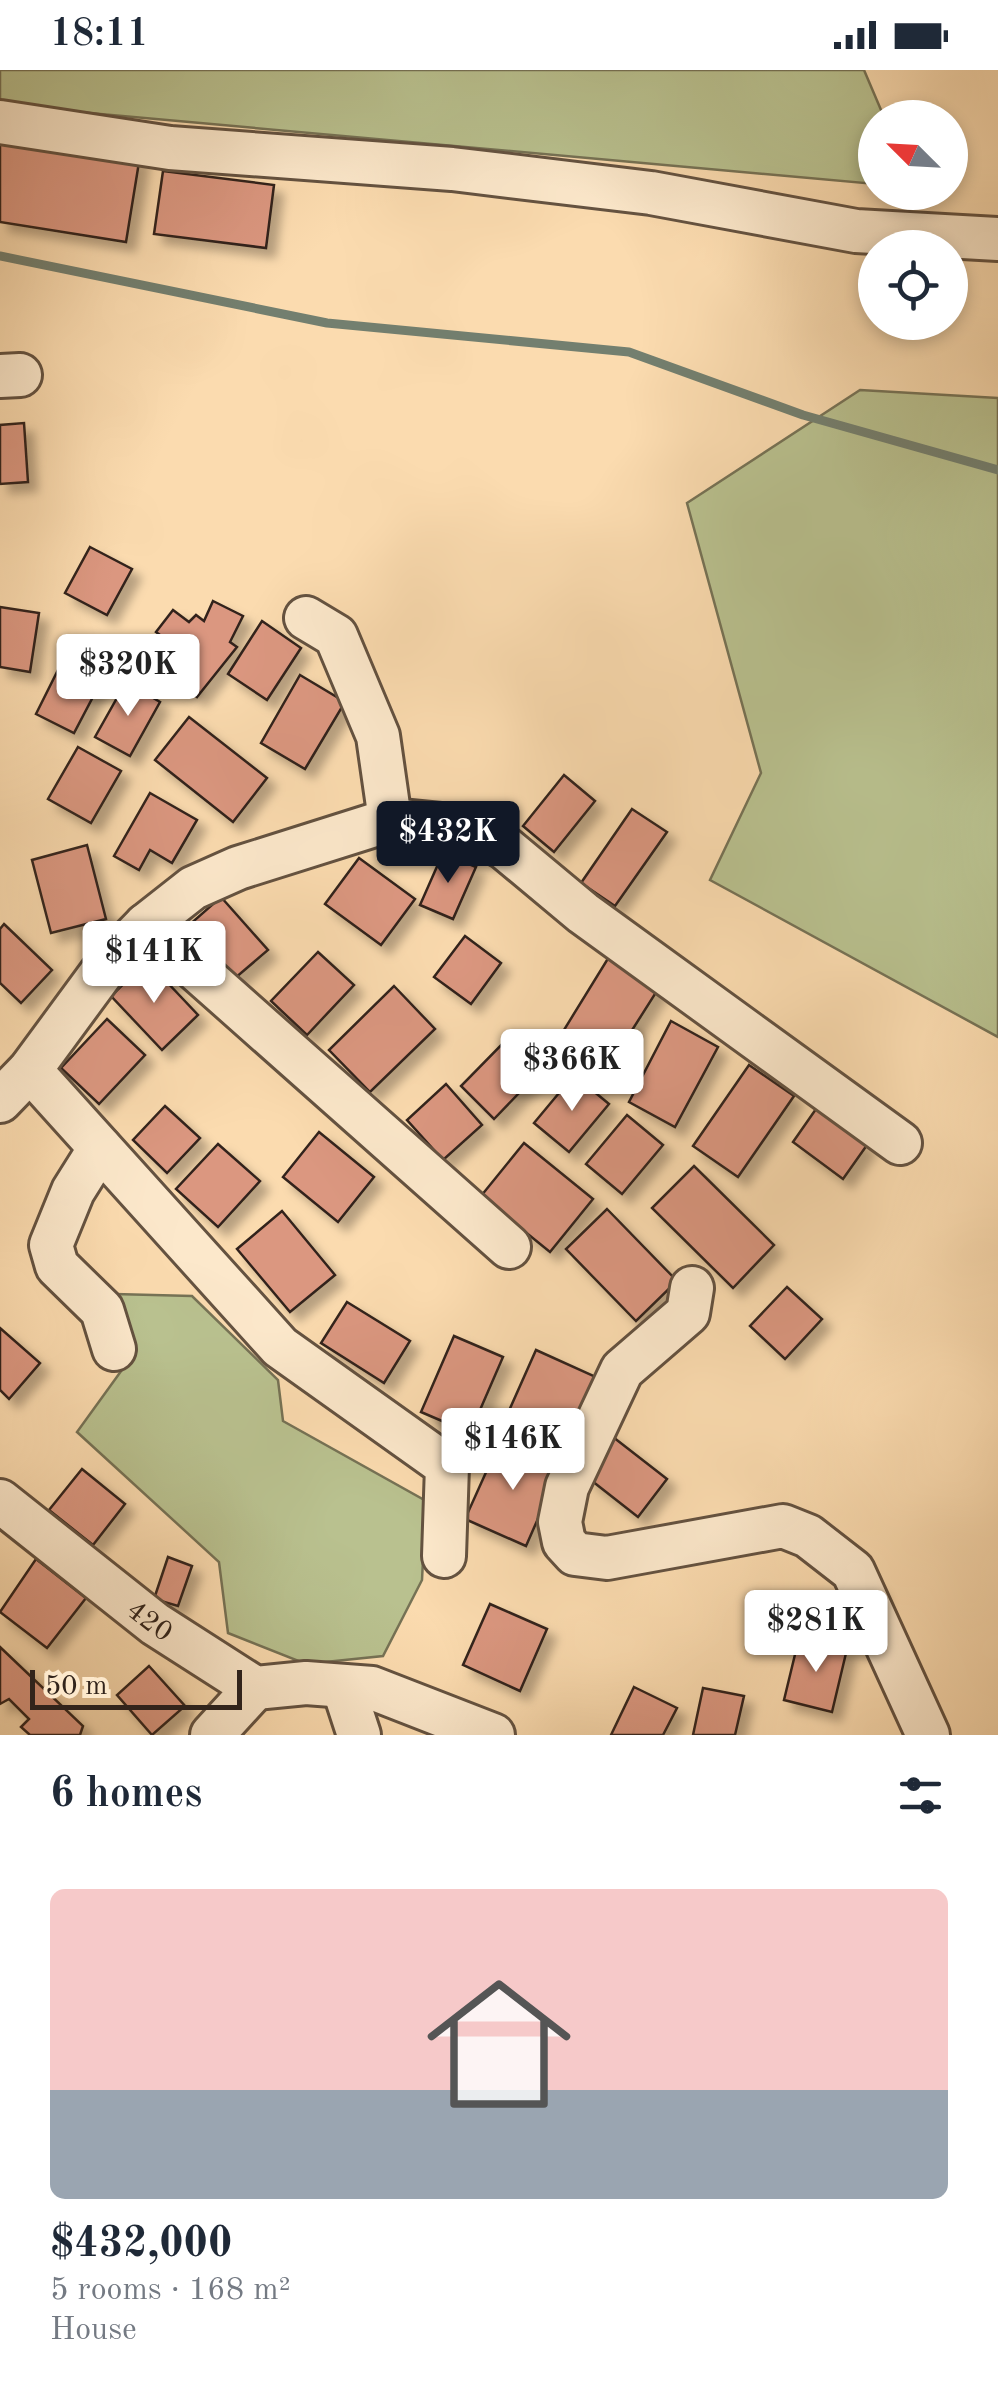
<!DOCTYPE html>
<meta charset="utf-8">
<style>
body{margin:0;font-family:"Old Standard TT",serif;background:#f6f6f7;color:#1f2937;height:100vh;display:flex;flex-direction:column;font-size:38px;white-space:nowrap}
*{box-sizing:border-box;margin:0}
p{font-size:32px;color:#747a83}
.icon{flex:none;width:55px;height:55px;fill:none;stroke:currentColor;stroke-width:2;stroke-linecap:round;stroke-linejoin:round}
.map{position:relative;height:1665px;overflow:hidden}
.sheet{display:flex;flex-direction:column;background:#fff;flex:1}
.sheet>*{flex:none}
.needle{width:65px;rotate:294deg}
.fabs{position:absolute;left:858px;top:30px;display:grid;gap:20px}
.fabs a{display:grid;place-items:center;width:110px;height:110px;border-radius:50%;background:#fff;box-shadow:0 5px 15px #0003;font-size:50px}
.scale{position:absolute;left:30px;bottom:25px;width:212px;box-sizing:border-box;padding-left:10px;border:5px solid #32241b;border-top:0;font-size:28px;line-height:35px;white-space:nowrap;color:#32241b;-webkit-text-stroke:8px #fce8cb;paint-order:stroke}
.price{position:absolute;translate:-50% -85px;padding:0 22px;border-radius:10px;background:#fff;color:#222;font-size:32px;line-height:65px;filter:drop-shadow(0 2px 5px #0008)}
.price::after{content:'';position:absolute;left:50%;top:60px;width:30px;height:22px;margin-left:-15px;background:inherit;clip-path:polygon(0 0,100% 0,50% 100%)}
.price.active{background:#111827;color:#fff}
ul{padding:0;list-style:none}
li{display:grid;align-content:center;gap:20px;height:530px;padding:0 50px}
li+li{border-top:2px solid #e0e1e3}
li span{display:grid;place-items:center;height:310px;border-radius:15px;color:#555}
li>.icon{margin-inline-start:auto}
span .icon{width:180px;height:180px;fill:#fffc;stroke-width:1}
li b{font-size:42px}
h2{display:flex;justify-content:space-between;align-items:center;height:120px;padding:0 50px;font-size:42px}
.status{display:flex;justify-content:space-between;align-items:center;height:70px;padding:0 50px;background:#fff;direction:ltr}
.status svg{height:28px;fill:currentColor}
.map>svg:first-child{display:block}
.green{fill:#b9c18f;stroke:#767255;stroke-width:2.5}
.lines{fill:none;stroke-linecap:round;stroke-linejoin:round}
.stream{stroke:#737f6f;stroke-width:9}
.building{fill:#db9780;stroke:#32241b;stroke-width:2.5;filter:url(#shadow)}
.minor-casing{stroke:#645240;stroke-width:48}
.minor{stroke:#fce8cb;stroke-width:42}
.labels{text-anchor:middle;stroke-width:9;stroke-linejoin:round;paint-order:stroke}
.street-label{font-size:28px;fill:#32241b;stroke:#fce8cb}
</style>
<div class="status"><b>18:11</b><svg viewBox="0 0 49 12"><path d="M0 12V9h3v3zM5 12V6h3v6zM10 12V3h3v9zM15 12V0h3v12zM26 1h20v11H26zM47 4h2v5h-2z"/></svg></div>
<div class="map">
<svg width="998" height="1665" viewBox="0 0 998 1665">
<defs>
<filter id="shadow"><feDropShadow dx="9" dy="9" stdDeviation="5" flood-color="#0004"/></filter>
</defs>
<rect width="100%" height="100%" fill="#fbdbaf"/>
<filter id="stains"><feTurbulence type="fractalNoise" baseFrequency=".002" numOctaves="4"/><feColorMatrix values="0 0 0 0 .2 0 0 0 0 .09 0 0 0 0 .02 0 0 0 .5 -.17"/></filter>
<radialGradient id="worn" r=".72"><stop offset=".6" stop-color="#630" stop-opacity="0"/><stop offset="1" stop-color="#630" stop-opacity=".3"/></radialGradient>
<g class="green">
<path d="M 0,0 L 864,0 L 884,47 L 875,48 L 875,114 L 0,35 Z"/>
<path d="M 860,320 L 998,328 L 998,967 L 710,810 L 761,703 L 687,433 Z"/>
<path d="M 114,1224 L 192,1226 L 278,1310 L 283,1351 L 426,1431 L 422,1510 L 383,1586 L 306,1594 L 228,1563 L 219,1492 L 77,1362 L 132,1286 Z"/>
</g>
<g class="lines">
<path class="stream" d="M 0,186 L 327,253 L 629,282 L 803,345 L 998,400"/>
</g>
<g class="building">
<path d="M 0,64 L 140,86 L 126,172 L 0,152 Z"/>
<path d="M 163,101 L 274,115 L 266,178 L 154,164 Z"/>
<path d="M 24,353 L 28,412 L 0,414 L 0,355 Z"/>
<path d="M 90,477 L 132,499 L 107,545 L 65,523 Z"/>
<path d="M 213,531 L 243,546 L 230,572 L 237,577 L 197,627 L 156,595 L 172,574 L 156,562 L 173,540 L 189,552 L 196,545 L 204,551 Z"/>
<path d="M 0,537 L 39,543 L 30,602 L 0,597 Z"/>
<path d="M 262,551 L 301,578 L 267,630 L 228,604 Z"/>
<path d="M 67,582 L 106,602 L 74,663 L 36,644 Z"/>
<path d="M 300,605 L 345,632 L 305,699 L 261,673 Z"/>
<path d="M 126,612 L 160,632 L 130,686 L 95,667 Z"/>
<path d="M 189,647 L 267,708 L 233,752 L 155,690 Z"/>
<path d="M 78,677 L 121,701 L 91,753 L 48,729 Z"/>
<path d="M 564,705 L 595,731 L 554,782 L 523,756 Z"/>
<path d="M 150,723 L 197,750 L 172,793 L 150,780 L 139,800 L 114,786 Z"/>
<path d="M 632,739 L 667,762 L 615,836 L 581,813 Z"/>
<path d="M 87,775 L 106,849 L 51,863 L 32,790 Z"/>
<path d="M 443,783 L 476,797 L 453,849 L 420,835 Z"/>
<path d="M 359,788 L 415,829 L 381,875 L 325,834 Z"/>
<path d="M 221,827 L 268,880 L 234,909 L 188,856 Z"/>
<path d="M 4,854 L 52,900 L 21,933 L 0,913 L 0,859 Z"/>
<path d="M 465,866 L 501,893 L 471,934 L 434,907 Z"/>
<path d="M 318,882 L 354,915 L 307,965 L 271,931 Z"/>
<path d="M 612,882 L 662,913 L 608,998 L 559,968 Z"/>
<path d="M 147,891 L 198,945 L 162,980 L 111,926 Z"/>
<path d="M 394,916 L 435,959 L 370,1022 L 329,980 Z"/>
<path d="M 107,949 L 145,985 L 99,1034 L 61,998 Z"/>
<path d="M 671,951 L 718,977 L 675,1057 L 629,1032 Z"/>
<path d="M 511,965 L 544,997 L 494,1049 L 461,1016 Z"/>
<path d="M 749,995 L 794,1026 L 738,1107 L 693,1076 Z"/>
<path d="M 574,1005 L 609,1034 L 569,1082 L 534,1053 Z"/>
<path d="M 446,1014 L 482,1055 L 443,1090 L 407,1050 Z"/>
<path d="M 165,1036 L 200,1068 L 167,1103 L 133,1070 Z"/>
<path d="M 816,1039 L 867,1075 L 843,1109 L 793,1072 Z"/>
<path d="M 627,1045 L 663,1075 L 622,1124 L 586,1094 Z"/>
<path d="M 319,1062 L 374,1107 L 338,1152 L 283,1107 Z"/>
<path d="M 524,1073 L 593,1129 L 550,1182 L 481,1126 Z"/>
<path d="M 218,1074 L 260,1111 L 218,1157 L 176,1119 Z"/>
<path d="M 694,1096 L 774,1175 L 733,1218 L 652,1138 Z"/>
<path d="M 607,1139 L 677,1211 L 636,1251 L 566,1179 Z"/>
<path d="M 282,1141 L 335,1205 L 290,1242 L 237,1179 Z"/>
<path d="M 787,1217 L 822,1249 L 785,1289 L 750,1256 Z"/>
<path d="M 347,1232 L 410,1271 L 384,1313 L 321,1273 Z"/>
<path d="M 0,1258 L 40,1293 L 9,1329 L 0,1320 Z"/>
<path d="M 454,1266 L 503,1287 L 470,1363 L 421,1342 Z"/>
<path d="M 536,1280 L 596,1307 L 567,1370 L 508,1343 Z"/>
<path d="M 604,1360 L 667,1409 L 638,1447 L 587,1407 Z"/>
<path d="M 501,1369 L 561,1396 L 526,1476 L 465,1449 Z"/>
<path d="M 82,1399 L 125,1434 L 93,1475 L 49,1440 Z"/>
<path d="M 168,1487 L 192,1496 L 178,1536 L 154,1529 Z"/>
<path d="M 36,1489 L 86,1528 L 47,1578 L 0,1542 Z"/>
<path d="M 490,1534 L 547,1559 L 520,1621 L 463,1595 Z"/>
<path d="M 799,1568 L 847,1579 L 832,1642 L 784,1630 Z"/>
<path d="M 0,1577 L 83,1656 L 80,1665 L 30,1665 L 21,1657 L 29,1649 L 9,1629 L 0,1634 Z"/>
<path d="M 149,1596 L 185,1636 L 152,1665 L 117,1625 Z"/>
<path d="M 634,1617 L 677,1638 L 663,1665 L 611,1665 Z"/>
<path d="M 703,1618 L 744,1626 L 735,1665 L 693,1665 Z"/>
</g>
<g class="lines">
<defs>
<g id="minor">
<path d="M 0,52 L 170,78 L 452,99 L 651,123 L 856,161 L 998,169"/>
<path d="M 0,306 L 20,305"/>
<path d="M 306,548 L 336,566 L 378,666 L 390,750"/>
<path d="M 146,855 L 509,1177"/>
<path d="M 30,1000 L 280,1277 L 447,1396 L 444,1486"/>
<path d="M 0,1031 L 30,1000 L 108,894 L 146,855 L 193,818 L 238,798 L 390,750 L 440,755 L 483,766 L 505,778 L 583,843 L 900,1073"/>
<path d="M 100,1078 L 73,1121 L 51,1175 L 57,1196 L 102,1240 L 114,1279"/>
<path d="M 692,1218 L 688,1243 L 622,1300 L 567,1417 L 560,1452 L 564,1472 L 575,1484 L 607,1488 L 783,1456 L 808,1466 L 853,1501 L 928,1665"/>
<path id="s1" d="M 0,1431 L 155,1554 L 255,1618 L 306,1613 L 372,1618 L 493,1665"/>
<path d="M 343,1616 L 359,1665"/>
<path d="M 212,1665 L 255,1618"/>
</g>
</defs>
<use href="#minor" class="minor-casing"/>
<use href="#minor" class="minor"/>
</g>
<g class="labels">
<g class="street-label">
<text dy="10" stroke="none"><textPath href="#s1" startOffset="192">420</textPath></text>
</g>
</g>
<rect width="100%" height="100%" filter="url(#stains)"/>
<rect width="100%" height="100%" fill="url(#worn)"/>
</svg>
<div class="fabs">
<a><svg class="needle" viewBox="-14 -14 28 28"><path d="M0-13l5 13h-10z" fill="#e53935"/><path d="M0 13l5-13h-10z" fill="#747a83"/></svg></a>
<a><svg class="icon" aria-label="locate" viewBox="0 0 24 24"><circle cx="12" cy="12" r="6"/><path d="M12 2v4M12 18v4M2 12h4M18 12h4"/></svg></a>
</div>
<div class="scale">50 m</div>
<b class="price" style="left:128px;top:649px">$320K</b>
<b class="price active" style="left:448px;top:816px">$432K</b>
<b class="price" style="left:154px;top:936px">$141K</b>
<b class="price" style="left:572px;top:1044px">$366K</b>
<b class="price" style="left:513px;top:1423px">$146K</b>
<b class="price" style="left:816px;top:1605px">$281K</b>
</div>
<section class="sheet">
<h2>6 homes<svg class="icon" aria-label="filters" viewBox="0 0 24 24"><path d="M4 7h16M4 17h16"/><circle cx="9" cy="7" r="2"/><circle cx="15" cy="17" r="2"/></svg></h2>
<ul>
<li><span style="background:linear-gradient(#f6c9c9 65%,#9aa5b1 0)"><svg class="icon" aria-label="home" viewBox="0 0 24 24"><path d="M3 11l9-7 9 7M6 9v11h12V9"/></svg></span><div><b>$432,000</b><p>5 rooms · 168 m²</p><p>House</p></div></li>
</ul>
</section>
